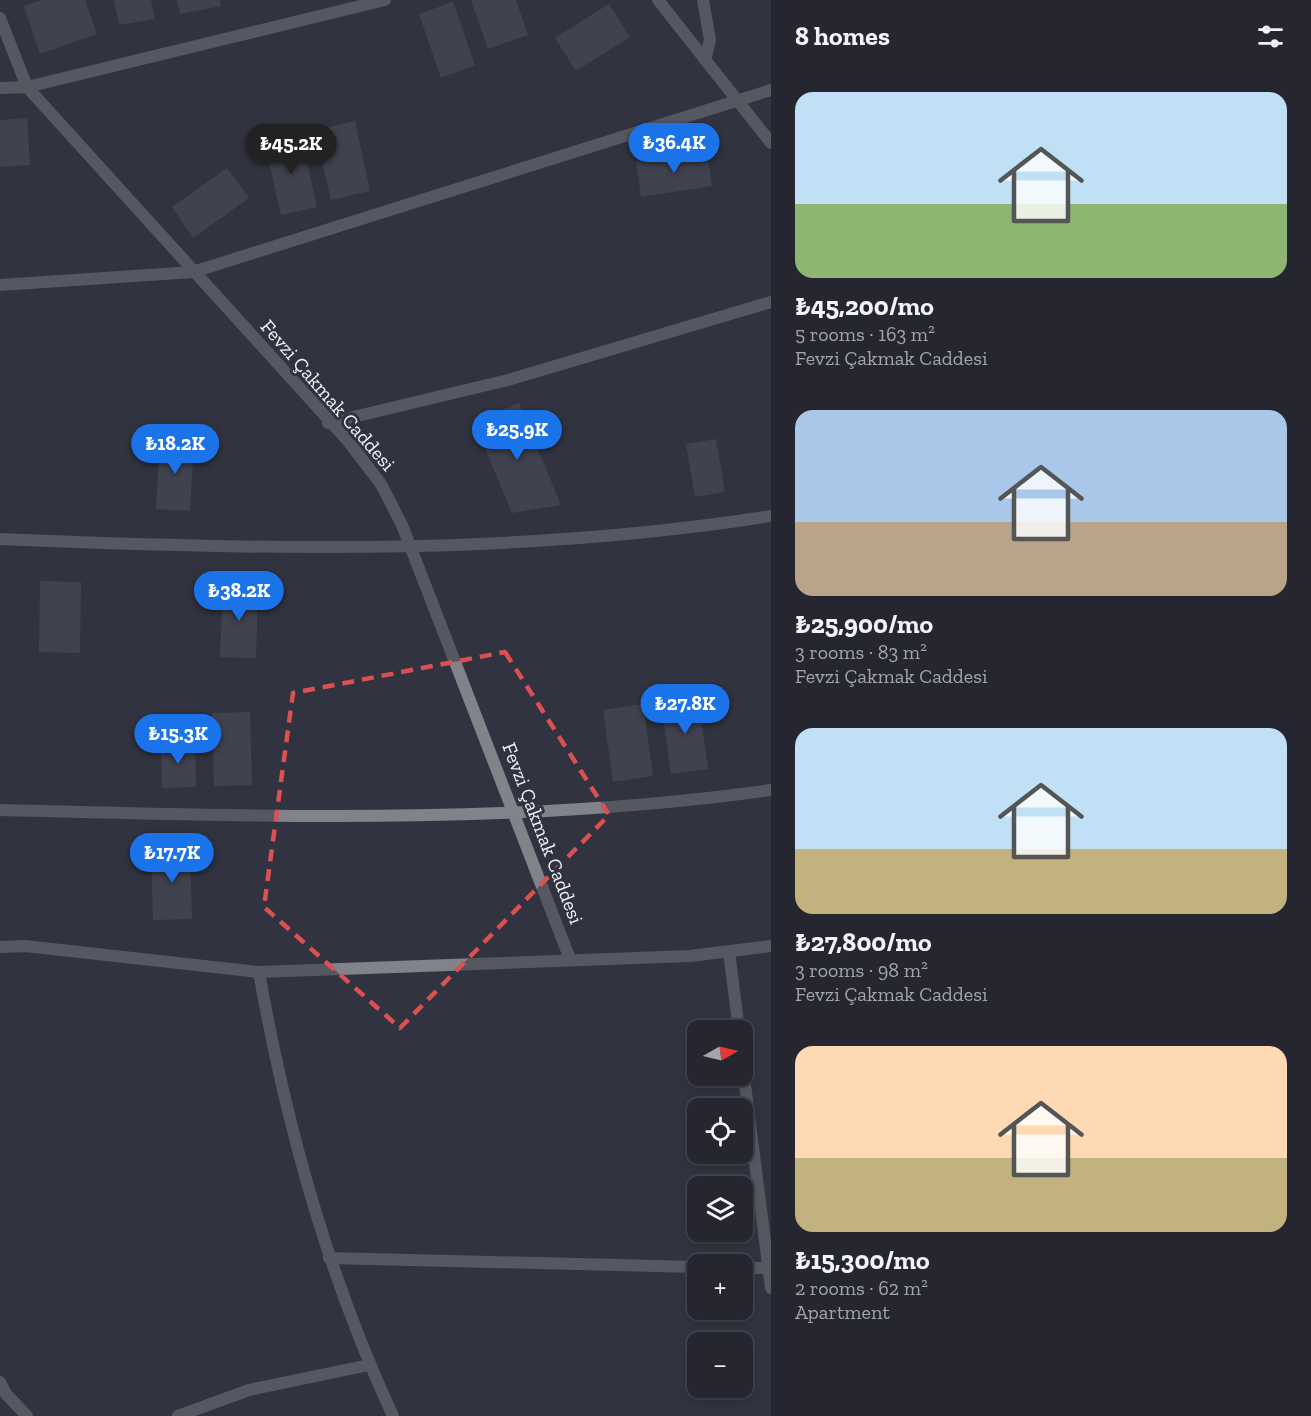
<!DOCTYPE html>
<meta charset="utf-8">
<style>
body{margin:0;font-family:"Zilla Slab",serif;background:#31323c;color:#f1f3f6;height:100vh;display:flex;flex-direction:column;font-size:22px;white-space:nowrap}
*{box-sizing:border-box;margin:0}
p{font-size:20px;color:#a3a5ab}
.icon{flex:none;width:33px;height:33px;fill:none;stroke:currentColor;stroke-width:2;stroke-linecap:round;stroke-linejoin:round}
.map{position:relative;flex:1;overflow:hidden}
.side{display:flex;flex-direction:column;background:#252630;width:540px}
.side>*{flex:none}
.needle{width:39px;rotate:82deg}
.controls{position:absolute;left:687px;top:1020px;display:grid;gap:12px}
.controls a{display:grid;place-items:center;width:66px;height:66px;border-radius:12px;background:#252630;box-shadow:0 3px 9px #0003,0 0 0 2px #42434c;font-size:30px}
.price{position:absolute;translate:-50% -51px;padding:0 14px;border-radius:21px;background:#1a73e8;color:#fff;font-size:20px;line-height:39px;filter:drop-shadow(0 2px 3px #0008)}
.price::after{content:'';position:absolute;left:50%;top:36px;width:18px;height:14px;margin-left:-9px;background:inherit;clip-path:polygon(0 0,100% 0,50% 100%)}
.price.current{background:#222;color:#fff}
ul{padding:0;list-style:none}
li{display:grid;align-content:center;gap:12px;height:318px;padding:0 24px}
li span{display:grid;place-items:center;height:186px;border-radius:18px;color:#555}
li>.icon{margin-inline-start:auto}
span .icon{width:108px;height:108px;fill:#fffc;stroke-width:1}
li b{font-size:26px}
h2{display:flex;justify-content:space-between;align-items:center;height:72px;padding:0 24px;font-size:26px}
main{display:flex;flex:1;min-height:0}
.map>svg:first-child{display:block}
.building{fill:#525563}
.lines{fill:none;stroke-linecap:round;stroke-linejoin:round}
.street{stroke:#81838a;stroke-width:12}
.marked{fill:none;stroke:#db5052;stroke-width:4.5;stroke-dasharray:12 8;stroke-linejoin:round}
.labels{text-anchor:middle;stroke-width:6;stroke-linejoin:round;paint-order:stroke}
.street-label{font-size:20px;fill:#f0f2fa;stroke:#313340}
</style>
<main>
<div class="map">
<svg width="771" height="1416" viewBox="0 0 771 1416">
<rect width="100%" height="100%" fill="#313340"/>
<g class="building">
<path d="M 42,0 L 85,0 L 97,34 L 40,54 L 24,6 Z"/>
<path d="M 114,0 L 151,0 L 155,19 L 119,25 Z"/>
<path d="M 177,0 L 220,0 L 221,6 L 180,14 Z"/>
<path d="M 471,0 L 516,0 L 528,35 L 488,49 Z"/>
<path d="M 453,2 L 475,65 L 441,78 L 419,14 Z"/>
<path d="M 609,4 L 630,37 L 576,71 L 555,38 Z"/>
<path d="M 27,118 L 30,165 L 0,167 L 0,120 Z"/>
<path d="M 355,121 L 370,191 L 331,200 L 315,130 Z"/>
<path d="M 301,135 L 317,207 L 281,215 L 265,144 Z"/>
<path d="M 707,151 L 712,186 L 641,197 L 636,161 Z"/>
<path d="M 227,168 L 249,198 L 193,238 L 172,207 Z"/>
<path d="M 519,403 L 561,505 L 512,513 L 474,422 Z"/>
<path d="M 160,438 L 194,440 L 190,511 L 156,509 Z"/>
<path d="M 716,439 L 725,492 L 695,497 L 686,444 Z"/>
<path d="M 40,581 L 81,582 L 80,653 L 39,652 Z"/>
<path d="M 223,585 L 258,586 L 256,658 L 220,657 Z"/>
<path d="M 698,696 L 708,769 L 671,774 L 661,702 Z"/>
<path d="M 643,704 L 653,776 L 613,782 L 603,710 Z"/>
<path d="M 250,712 L 252,785 L 214,786 L 212,713 Z"/>
<path d="M 195,741 L 196,787 L 162,788 L 161,742 Z"/>
<path d="M 190,847 L 192,919 L 153,920 L 151,848 Z"/>
</g>
<g class="lines">
<g class="street">
<path d="M 658,0 L 771,143"/>
<path d="M 703,0 L 710,40 L 705,60"/>
<path d="M 0,18 L 27,87 L 348,441 L 381,484 L 402,525 L 570,959"/>
<path d="M 0,88 L 27,87 L 385,0"/>
<path d="M 0,285 L 193,272 L 771,90"/>
<path d="M 328,423 L 508,380 L 771,302"/>
<path d="M 0,539 C 257,550 516,556 771,516"/>
<path d="M 0,810 C 258,816 515,826 771,790"/>
<path d="M 0,947 L 25,946 L 259,972 L 690,956 L 771,946"/>
<path d="M 729,952 L 739,1030"/>
<path d="M 259,972 C 286,1125 327,1274 393,1416"/>
<path d="M 742,1061 L 771,1288"/>
<path d="M 329,1258 L 698,1267"/>
<path d="M 742,1268 L 771,1268"/>
<path d="M 0,1382 L 6,1394 L 27,1416"/>
<path d="M 178,1416 L 249,1390 L 369,1365"/>
</g>
</g>
<path d="M0 0H771V1416H0ZM 505,652 L 609,815 L 400,1028 L 264,907 L 293,693 Z" fill="#313340" fill-opacity=".55" fill-rule="evenodd"/>
<path class="marked" d="M 505,652 L 609,815 L 400,1028 L 264,907 L 293,693 Z"/>
<g class="labels">
<g class="street-label">
<text transform="translate(328 395) rotate(49)" y="7">Fevzi Çakmak Caddesi</text>
<text transform="translate(543 833) rotate(69)" y="7">Fevzi Çakmak Caddesi</text>
</g>
</g>
</svg>
<div class="controls">
<a><svg class="needle" viewBox="-14 -14 28 28"><path d="M0-13l5 13h-10z" fill="#e53935"/><path d="M0 13l5-13h-10z" fill="#a3a5ab"/></svg></a>
<a><svg class="icon" aria-label="locate" viewBox="0 0 24 24"><circle cx="12" cy="12" r="6"/><path d="M12 2v4M12 18v4M2 12h4M18 12h4"/></svg></a>
<a><svg class="icon" aria-label="layers" viewBox="0 0 24 24"><path d="M12 4l9 5-9 5-9-5zM3 14l9 5 9-5"/></svg></a>
<a>+</a>
<a>−</a>
</div>
<b class="price" style="left:674px;top:174px">₺36.4K</b>
<b class="price current" style="left:291px;top:175px">₺45.2K</b>
<b class="price" style="left:517px;top:461px">₺25.9K</b>
<b class="price" style="left:175px;top:475px">₺18.2K</b>
<b class="price" style="left:239px;top:622px">₺38.2K</b>
<b class="price" style="left:685px;top:735px">₺27.8K</b>
<b class="price" style="left:178px;top:765px">₺15.3K</b>
<b class="price" style="left:172px;top:884px">₺17.7K</b>
</div>
<section class="side">
<h2>8 homes<svg class="icon" aria-label="filters" viewBox="0 0 24 24"><path d="M4 7h16M4 17h16"/><circle cx="9" cy="7" r="2"/><circle cx="15" cy="17" r="2"/></svg></h2>
<ul>
<li><span style="background:linear-gradient(#bfe0f5 60%,#8fb573 0)"><svg class="icon" aria-label="home" viewBox="0 0 24 24"><path d="M3 11l9-7 9 7M6 9v11h12V9"/></svg></span><div><b>₺45,200/mo</b><p>5 rooms · 163 m²</p><p>Fevzi Çakmak Caddesi</p></div></li>
<li><span style="background:linear-gradient(#a9c7e8 60%,#b9a48a 0)"><svg class="icon" aria-label="home" viewBox="0 0 24 24"><path d="M3 11l9-7 9 7M6 9v11h12V9"/></svg></span><div><b>₺25,900/mo</b><p>3 rooms · 83 m²</p><p>Fevzi Çakmak Caddesi</p></div></li>
<li><span style="background:linear-gradient(#bfe0f5 65%,#c2b280 0)"><svg class="icon" aria-label="home" viewBox="0 0 24 24"><path d="M3 11l9-7 9 7M6 9v11h12V9"/></svg></span><div><b>₺27,800/mo</b><p>3 rooms · 98 m²</p><p>Fevzi Çakmak Caddesi</p></div></li>
<li><span style="background:linear-gradient(#ffd9b3 60%,#c2b280 0)"><svg class="icon" aria-label="home" viewBox="0 0 24 24"><path d="M3 11l9-7 9 7M6 9v11h12V9"/></svg></span><div><b>₺15,300/mo</b><p>2 rooms · 62 m²</p><p>Apartment</p></div></li>
</ul>
</section>
</main>
